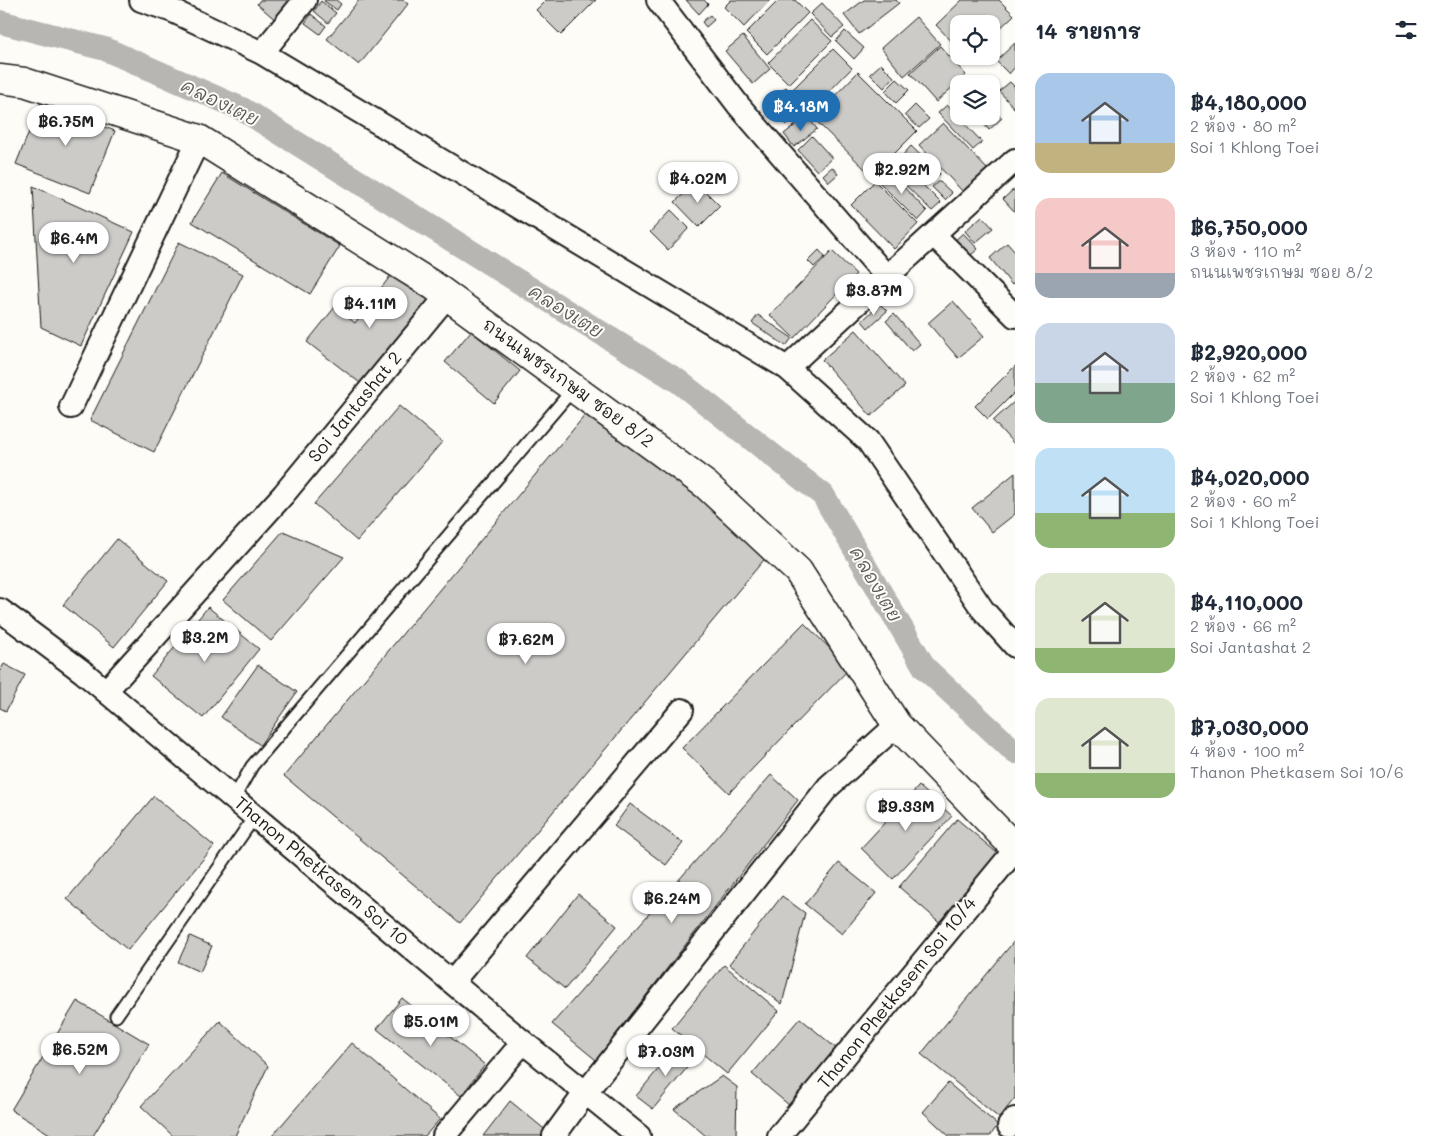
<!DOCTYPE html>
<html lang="th">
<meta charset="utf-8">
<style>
body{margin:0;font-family:Mali,"Playpen Sans Thai",sans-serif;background:#f6f6f7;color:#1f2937;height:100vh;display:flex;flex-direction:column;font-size:19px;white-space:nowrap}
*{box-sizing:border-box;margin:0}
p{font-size:16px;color:#747a83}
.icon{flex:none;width:28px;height:28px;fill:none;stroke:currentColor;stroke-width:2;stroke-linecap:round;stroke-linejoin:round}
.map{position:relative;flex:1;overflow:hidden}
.drawer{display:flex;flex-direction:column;background:#fff;width:425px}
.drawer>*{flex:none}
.fabs{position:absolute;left:950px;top:15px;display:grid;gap:10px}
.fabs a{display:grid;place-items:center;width:50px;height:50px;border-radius:10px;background:#fff;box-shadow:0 1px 4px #0004;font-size:25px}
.price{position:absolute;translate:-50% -42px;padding:0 11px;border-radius:18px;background:#fff;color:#222;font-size:16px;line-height:32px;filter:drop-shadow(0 1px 2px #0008)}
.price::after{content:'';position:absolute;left:50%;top:30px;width:15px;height:11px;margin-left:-8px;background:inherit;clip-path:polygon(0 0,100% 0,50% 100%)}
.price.current{background:#1f6fb2;color:#fff}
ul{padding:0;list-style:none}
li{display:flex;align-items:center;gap:15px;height:125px;padding:0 20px}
li span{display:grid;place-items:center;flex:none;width:140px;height:100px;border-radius:15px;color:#555}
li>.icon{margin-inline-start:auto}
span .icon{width:60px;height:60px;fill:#fffc;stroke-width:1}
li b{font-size:21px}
h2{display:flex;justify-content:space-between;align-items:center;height:60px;padding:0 20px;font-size:21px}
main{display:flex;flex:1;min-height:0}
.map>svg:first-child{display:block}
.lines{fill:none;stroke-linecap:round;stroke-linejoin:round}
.canal{stroke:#b7b6b2;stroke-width:24}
.building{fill:#cccbc8;stroke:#1c1c1c}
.service-casing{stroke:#1c1c1c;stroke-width:15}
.minor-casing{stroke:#1c1c1c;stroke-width:26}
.tertiary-casing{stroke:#1c1c1c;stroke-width:31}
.service{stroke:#fdfcf7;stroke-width:11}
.minor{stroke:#fdfcf7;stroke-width:22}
.tertiary{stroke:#fdfcf7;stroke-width:28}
.labels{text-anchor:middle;stroke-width:4;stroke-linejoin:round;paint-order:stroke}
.street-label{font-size:18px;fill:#1c1c1c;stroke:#fdfcf7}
.water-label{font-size:19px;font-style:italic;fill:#5a5a58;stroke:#fdfcf7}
</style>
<main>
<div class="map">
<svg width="1015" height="1136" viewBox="0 0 1015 1136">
<rect width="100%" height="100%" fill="#fdfcf7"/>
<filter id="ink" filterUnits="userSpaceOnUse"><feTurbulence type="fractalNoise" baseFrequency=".02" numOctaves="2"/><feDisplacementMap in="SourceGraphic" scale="10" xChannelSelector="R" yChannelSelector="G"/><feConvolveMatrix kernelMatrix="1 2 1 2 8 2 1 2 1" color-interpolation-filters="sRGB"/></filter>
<g filter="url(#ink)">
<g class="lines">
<path class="canal" d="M 0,22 L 105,49 L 242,109 L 678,381 L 823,495 L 925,668 L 1015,752"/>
</g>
<g class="building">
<path d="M 260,0 L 296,0 L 278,22 L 257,4 Z"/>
<path d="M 325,0 L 336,0 L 341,4 L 337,10 L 324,1 Z"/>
<path d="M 359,0 L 403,0 L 408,4 L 359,65 L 327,39 Z"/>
<path d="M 546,0 L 596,0 L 561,35 L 536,10 Z"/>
<path d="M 686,0 L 704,0 L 708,4 L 699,14 Z"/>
<path d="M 731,0 L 770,0 L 744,27 L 724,7 Z"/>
<path d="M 779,0 L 795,0 L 808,13 L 767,54 L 746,33 Z"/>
<path d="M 864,0 L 896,0 L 899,3 L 859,34 L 844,15 Z"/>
<path d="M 962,0 L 999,0 L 1014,15 L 991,37 L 991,24 L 959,24 L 959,49 L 936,25 Z"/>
<path d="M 321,1 L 336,13 L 328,23 L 314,11 Z"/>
<path d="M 822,3 L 844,27 L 832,37 L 810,14 Z"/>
<path d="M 311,14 L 326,26 L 320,34 L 305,23 Z"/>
<path d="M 710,15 L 714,20 L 706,27 L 702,22 Z"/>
<path d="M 916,17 L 940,44 L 904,76 L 881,48 Z"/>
<path d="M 810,20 L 832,41 L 789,84 L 768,63 Z"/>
<path d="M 845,31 L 864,48 L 854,59 L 836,41 Z"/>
<path d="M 743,36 L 770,69 L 753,84 L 725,51 Z"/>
<path d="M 1015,43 L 1015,67 L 1009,74 L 996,61 Z"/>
<path d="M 940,46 L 966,75 L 936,102 L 910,73 Z"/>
<path d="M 833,49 L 852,68 L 811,110 L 792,90 Z"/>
<path d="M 881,64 L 894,77 L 884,88 L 870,74 Z"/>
<path d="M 858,72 L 917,131 L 872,176 L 813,118 Z"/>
<path d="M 897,79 L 909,90 L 896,103 L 885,91 Z"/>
<path d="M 1010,82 L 1015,87 L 1015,109 L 999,91 Z"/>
<path d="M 786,87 L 805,109 L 786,125 L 767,102 Z"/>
<path d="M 41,102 L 115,131 L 90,193 L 16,164 Z"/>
<path d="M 915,105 L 929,119 L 919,128 L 905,115 Z"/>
<path d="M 947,105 L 982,142 L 973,150 L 938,113 Z"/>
<path d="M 991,106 L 1002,118 L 989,130 L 977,116 L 991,116 Z"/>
<path d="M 807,116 L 817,129 L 794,147 L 784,134 Z"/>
<path d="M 943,123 L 989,171 L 965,194 L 919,145 Z"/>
<path d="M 812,136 L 832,158 L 817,171 L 798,150 Z"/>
<path d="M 911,146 L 940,174 L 930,184 L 902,156 Z"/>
<path d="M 898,160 L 941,203 L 932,211 L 889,169 Z"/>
<path d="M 832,167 L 838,174 L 829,182 L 823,175 Z"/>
<path d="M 887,170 L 927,211 L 918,221 L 877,180 Z"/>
<path d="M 222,173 L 340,246 L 310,294 L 192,222 Z"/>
<path d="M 875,181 L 918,224 L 894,249 L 851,205 Z"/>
<path d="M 939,181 L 952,193 L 945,200 L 932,187 Z"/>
<path d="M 696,182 L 720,206 L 699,227 L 675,202 Z"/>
<path d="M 33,186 L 134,232 L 81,346 L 41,327 Z"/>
<path d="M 1013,190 L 1015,191 L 1015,212 L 1003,199 Z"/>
<path d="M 671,210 L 689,228 L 668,250 L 650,232 Z"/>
<path d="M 982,216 L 993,228 L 975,243 L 965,231 Z"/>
<path d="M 963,233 L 978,249 L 965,260 L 951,244 Z"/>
<path d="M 179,242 L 243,274 L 154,452 L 90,420 Z"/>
<path d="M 1007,243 L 1015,252 L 1015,282 L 1012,285 L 990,258 Z"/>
<path d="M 819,250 L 825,257 L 814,267 L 808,261 Z"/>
<path d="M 832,251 L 856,274 L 794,338 L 770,315 Z"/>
<path d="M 394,271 L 430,299 L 364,386 L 307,342 L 335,307 L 355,323 Z"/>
<path d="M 953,301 L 984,336 L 958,358 L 928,323 Z"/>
<path d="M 880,304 L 887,311 L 868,328 L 862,321 Z"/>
<path d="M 894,314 L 920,344 L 912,351 L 886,321 Z"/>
<path d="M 758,315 L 792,338 L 786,346 L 752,323 Z"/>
<path d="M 856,330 L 905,386 L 871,416 L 822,360 Z"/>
<path d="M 471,331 L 520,371 L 494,403 L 445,362 Z"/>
<path d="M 1015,366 L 1015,392 L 988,419 L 975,406 Z"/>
<path d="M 1015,401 L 1015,445 L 993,421 Z"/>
<path d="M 399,406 L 442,442 L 357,541 L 314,504 Z"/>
<path d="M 591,408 L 768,555 L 460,923 L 284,776 Z"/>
<path d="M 1015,473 L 1015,514 L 992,532 L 972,508 Z"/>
<path d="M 283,531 L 344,557 L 271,641 L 223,600 Z"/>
<path d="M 117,539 L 168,581 L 114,647 L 63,605 Z"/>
<path d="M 208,607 L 259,649 L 203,718 L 151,676 Z"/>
<path d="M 804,623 L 850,668 L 729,793 L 682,748 Z"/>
<path d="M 4,664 L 25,675 L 6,711 L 0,708 L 0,671 Z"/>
<path d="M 258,665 L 297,692 L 260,745 L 221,717 Z"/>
<path d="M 771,775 L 798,800 L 596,1060 L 552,1024 Z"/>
<path d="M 919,786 L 952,816 L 893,879 L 861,848 Z"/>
<path d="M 154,796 L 214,846 L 128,950 L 67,899 Z"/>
<path d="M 630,804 L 683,843 L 666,865 L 614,826 Z"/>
<path d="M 957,819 L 1002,857 L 944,926 L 899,887 Z"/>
<path d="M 839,863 L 876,893 L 842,934 L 805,904 Z"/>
<path d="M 578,894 L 617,926 L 565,989 L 527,958 Z"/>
<path d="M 782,896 L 805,913 L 782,1004 L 729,964 Z"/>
<path d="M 190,936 L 212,946 L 200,972 L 178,962 Z"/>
<path d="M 1015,940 L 1015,1098 L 999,1118 L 921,1054 Z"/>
<path d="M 724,965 L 779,1011 L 727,1074 L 672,1028 Z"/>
<path d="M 402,998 L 485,1065 L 461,1096 L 377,1029 Z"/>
<path d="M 77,1001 L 149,1044 L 93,1136 L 53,1136 L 11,1110 Z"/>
<path d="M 800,1018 L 843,1054 L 796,1111 L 752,1074 Z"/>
<path d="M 220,1021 L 268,1066 L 235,1136 L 173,1136 L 141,1106 Z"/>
<path d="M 352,1043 L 440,1119 L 425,1136 L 272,1136 Z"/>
<path d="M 679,1044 L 695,1058 L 653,1109 L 636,1096 Z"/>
<path d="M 722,1076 L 737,1087 L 736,1136 L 706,1136 L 674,1109 Z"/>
<path d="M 948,1083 L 998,1125 L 990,1136 L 949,1136 L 923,1112 Z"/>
<path d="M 510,1101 L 548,1132 L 545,1136 L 483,1136 Z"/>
</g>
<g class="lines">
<defs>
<g id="service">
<path d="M 234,798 L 252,766 L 574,388"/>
<path d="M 116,1016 L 255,816"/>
</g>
<g id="minor">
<path d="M 141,0 L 173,11 L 262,53 L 787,368 L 868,441 L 983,610 L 1015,646"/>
<path d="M 658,0 L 739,106 L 886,276"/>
<path d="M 262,53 L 305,0"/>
<path d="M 934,235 L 1015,316"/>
<path d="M 787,368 C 862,298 939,230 1015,160"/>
<path d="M 71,407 L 199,139"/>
<path d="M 0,610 L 83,672 L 523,1042 L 639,1136"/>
<path d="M 106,691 L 283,495 L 447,296"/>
<path d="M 453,981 L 682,710"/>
<path d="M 1009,1126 L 1015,1119"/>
<path d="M 444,1136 L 523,1042"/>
<path d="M 554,1136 L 586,1092 L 828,787 L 897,725"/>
<path d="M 779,1136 L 1015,850"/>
</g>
<path id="tertiary" d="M 0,79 L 24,82 L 199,139 L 434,286 L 706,485 L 798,571 L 897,725 L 1015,848"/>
</defs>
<use href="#service" class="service-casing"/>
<use href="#minor" class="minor-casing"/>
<use href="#tertiary" class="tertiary-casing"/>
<use href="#service" class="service"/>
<use href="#minor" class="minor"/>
<use href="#tertiary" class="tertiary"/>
</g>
</g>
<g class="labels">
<g class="street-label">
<text transform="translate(568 383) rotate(36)" y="6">ถนนเพชรเกษม ซอย 8/2</text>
<text transform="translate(355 407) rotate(-51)" y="6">Soi Jantashat 2</text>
<text transform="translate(321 871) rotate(40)" y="6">Thanon Phetkasem Soi 10</text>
<text transform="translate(897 993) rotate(-51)" y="6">Thanon Phetkasem Soi 10/4</text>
</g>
<g class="water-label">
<text transform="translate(220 102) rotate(26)" y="7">คลองเตย</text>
<text transform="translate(566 311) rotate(32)" y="7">คลองเตย</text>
<text transform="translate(876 584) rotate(60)" y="7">คลองเตย</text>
</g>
</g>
</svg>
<div class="fabs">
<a><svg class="icon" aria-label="locate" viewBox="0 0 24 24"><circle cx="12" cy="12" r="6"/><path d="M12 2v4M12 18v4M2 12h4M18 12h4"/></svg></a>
<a><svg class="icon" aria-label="layers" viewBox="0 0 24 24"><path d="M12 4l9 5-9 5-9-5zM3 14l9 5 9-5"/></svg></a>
</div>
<b class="price current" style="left:801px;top:132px">฿4.18M</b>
<b class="price" style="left:66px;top:147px">฿6.75M</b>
<b class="price" style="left:902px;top:195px">฿2.92M</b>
<b class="price" style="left:698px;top:204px">฿4.02M</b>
<b class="price" style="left:74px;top:264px">฿6.4M</b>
<b class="price" style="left:874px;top:316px">฿3.87M</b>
<b class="price" style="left:370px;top:329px">฿4.11M</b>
<b class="price" style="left:205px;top:663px">฿3.2M</b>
<b class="price" style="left:526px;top:665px">฿7.62M</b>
<b class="price" style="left:906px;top:832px">฿9.33M</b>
<b class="price" style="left:672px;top:924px">฿6.24M</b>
<b class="price" style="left:431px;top:1047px">฿5.01M</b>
<b class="price" style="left:80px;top:1075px">฿6.52M</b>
<b class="price" style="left:666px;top:1077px">฿7.03M</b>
</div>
<section class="drawer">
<h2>14 รายการ<svg class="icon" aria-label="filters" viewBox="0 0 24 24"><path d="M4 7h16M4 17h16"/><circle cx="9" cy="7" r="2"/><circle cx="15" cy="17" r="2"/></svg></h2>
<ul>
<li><span style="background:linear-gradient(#a9c7e8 70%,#c2b280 0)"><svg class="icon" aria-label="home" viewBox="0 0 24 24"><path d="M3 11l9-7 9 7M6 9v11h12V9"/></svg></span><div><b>฿4,180,000</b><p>2 ห้อง · 80 m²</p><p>Soi 1 Khlong Toei</p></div></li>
<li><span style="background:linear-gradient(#f6c9c9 75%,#9aa5b1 0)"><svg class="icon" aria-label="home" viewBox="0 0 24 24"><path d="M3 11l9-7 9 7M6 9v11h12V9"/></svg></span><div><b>฿6,750,000</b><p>3 ห้อง · 110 m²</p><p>ถนนเพชรเกษม ซอย 8/2</p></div></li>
<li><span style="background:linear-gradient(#c9d6e8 60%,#7fa58c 0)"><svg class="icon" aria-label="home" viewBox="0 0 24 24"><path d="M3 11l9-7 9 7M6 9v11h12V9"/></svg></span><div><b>฿2,920,000</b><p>2 ห้อง · 62 m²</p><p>Soi 1 Khlong Toei</p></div></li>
<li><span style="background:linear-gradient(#bfe0f5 65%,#8fb573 0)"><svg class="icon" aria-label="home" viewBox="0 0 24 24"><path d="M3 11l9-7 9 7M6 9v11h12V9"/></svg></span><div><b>฿4,020,000</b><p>2 ห้อง · 60 m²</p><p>Soi 1 Khlong Toei</p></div></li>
<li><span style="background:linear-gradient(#dfe7d0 75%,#8fb573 0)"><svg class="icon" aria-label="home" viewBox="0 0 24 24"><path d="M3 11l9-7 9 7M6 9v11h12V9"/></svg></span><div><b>฿4,110,000</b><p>2 ห้อง · 66 m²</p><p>Soi Jantashat 2</p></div></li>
<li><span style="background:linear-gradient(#dfe7d0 75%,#8fb573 0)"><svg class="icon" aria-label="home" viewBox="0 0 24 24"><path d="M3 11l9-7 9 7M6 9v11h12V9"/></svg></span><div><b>฿7,030,000</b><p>4 ห้อง · 100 m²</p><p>Thanon Phetkasem Soi 10/6</p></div></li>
</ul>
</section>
</main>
